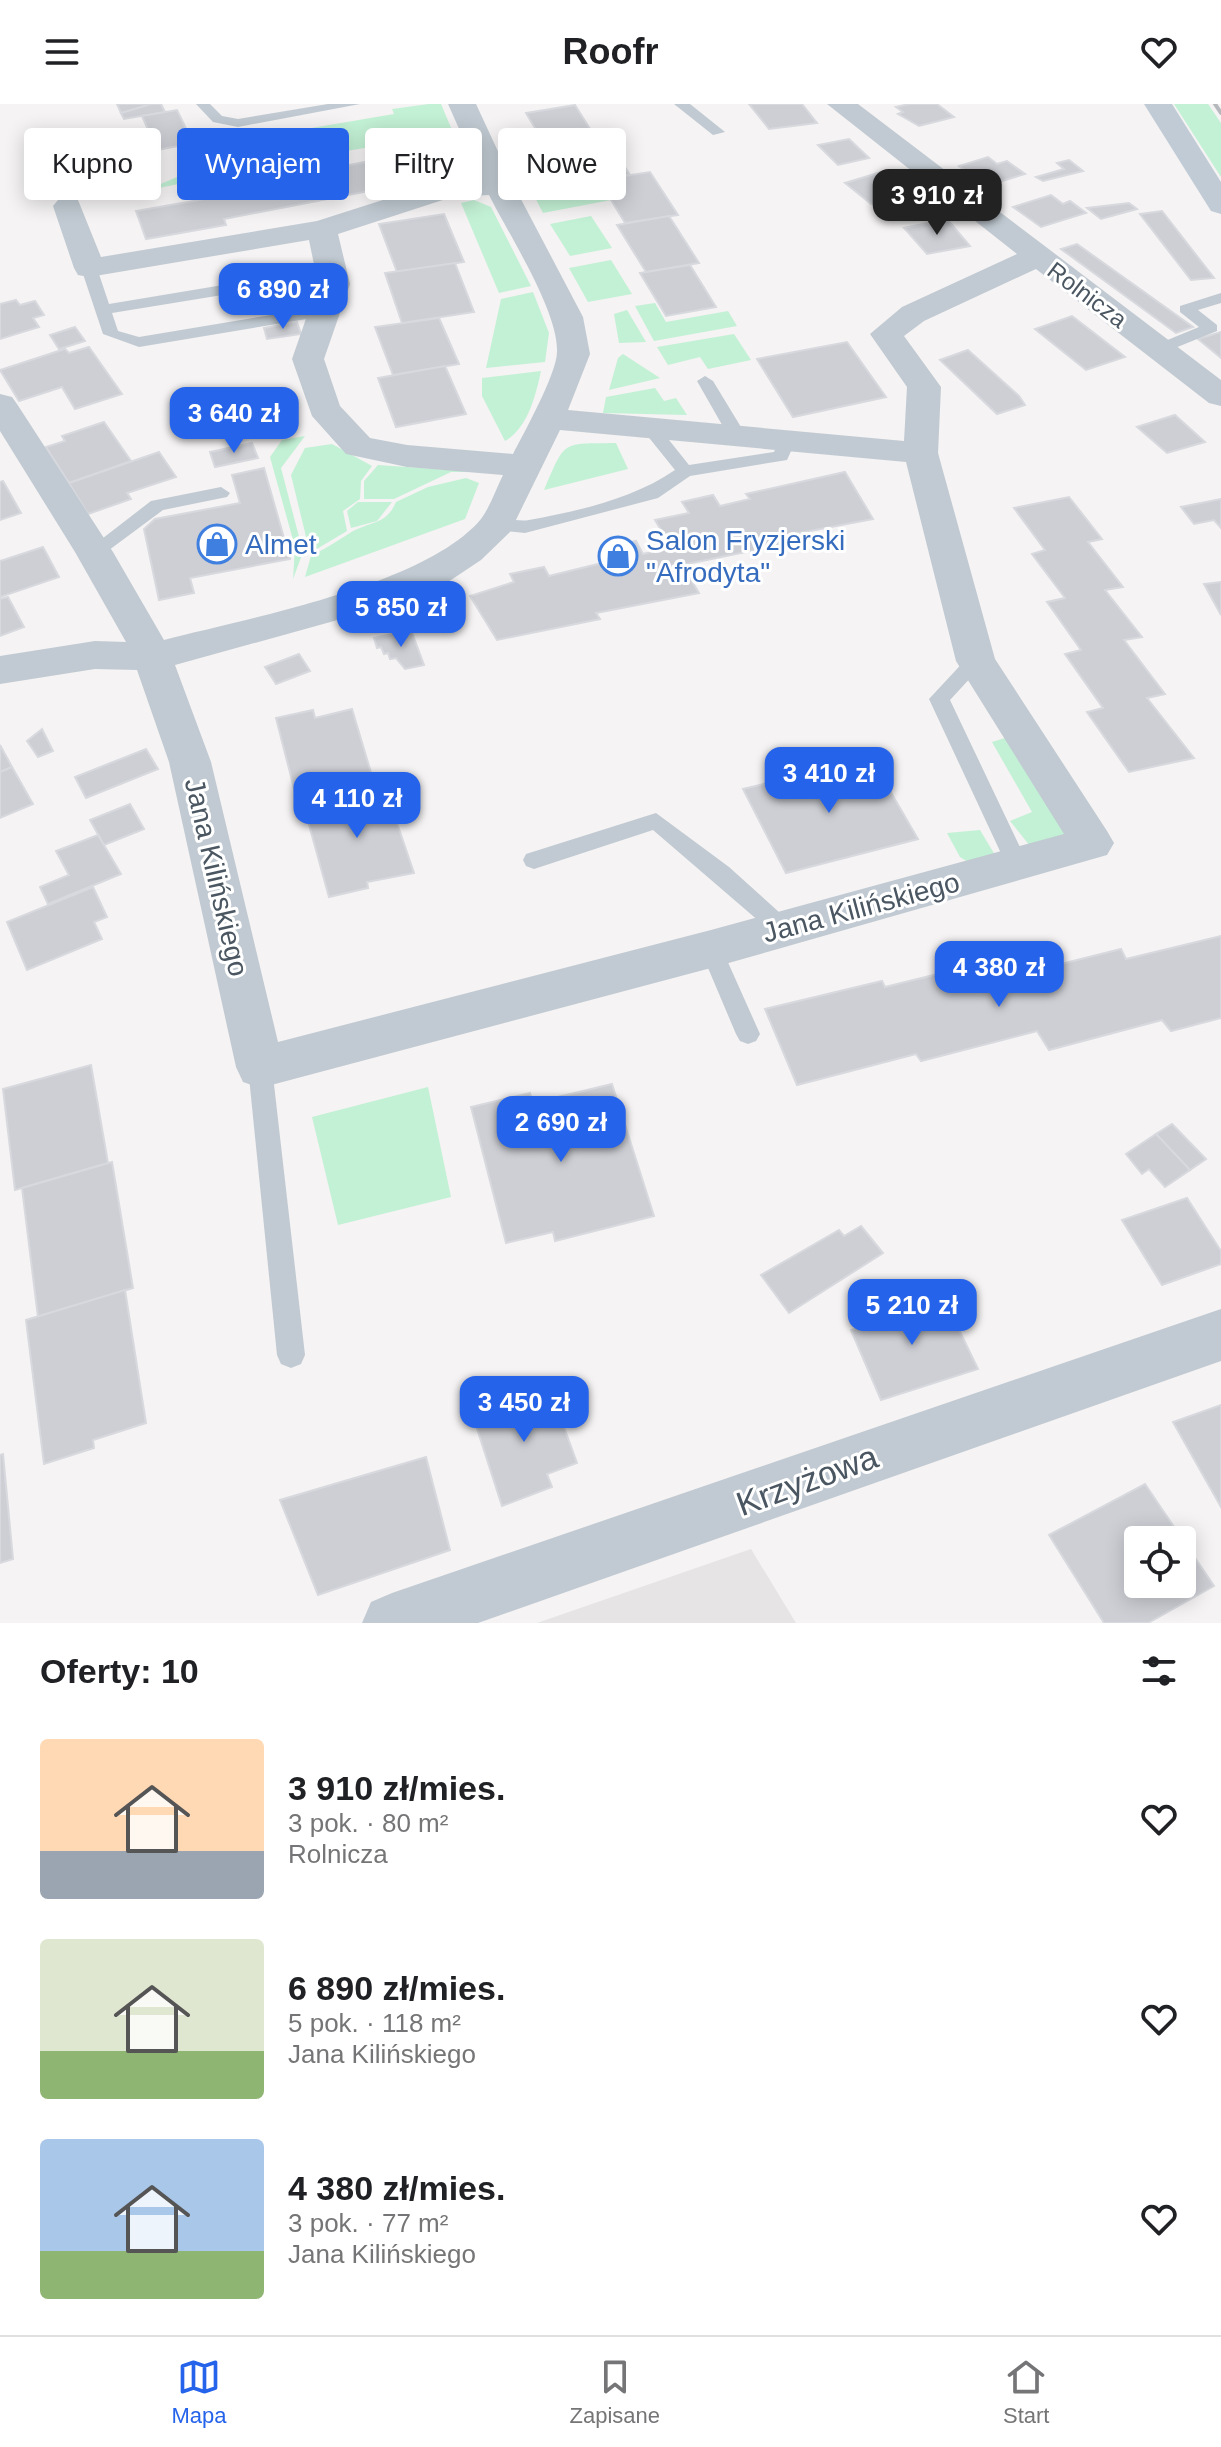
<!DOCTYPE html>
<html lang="pl">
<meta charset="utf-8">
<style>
body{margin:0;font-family:Arial,sans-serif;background:#f6f6f6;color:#202124;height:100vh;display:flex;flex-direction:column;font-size:30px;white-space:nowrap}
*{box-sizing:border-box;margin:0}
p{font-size:26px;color:#757577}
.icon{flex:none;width:44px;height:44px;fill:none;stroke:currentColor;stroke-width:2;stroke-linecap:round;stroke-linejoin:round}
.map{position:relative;height:1519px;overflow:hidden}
.details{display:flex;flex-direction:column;background:#fff;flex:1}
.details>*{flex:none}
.top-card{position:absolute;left:24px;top:24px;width:800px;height:72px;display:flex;gap:16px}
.fabs{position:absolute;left:1124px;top:1422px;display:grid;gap:16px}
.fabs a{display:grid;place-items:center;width:72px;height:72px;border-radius:8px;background:#fff;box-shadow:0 4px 20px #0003;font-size:40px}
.price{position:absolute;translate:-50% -68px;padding:0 18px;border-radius:16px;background:#2563eb;color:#fff;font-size:26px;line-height:52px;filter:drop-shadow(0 2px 4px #0008)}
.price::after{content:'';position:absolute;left:50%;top:48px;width:24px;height:18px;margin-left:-12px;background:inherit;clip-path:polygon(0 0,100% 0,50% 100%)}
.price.on{background:#222;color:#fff}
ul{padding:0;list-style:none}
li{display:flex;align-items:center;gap:24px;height:200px;padding:0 40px}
li span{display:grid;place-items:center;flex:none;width:224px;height:160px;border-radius:8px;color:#555}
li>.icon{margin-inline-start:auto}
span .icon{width:96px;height:96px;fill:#fffc;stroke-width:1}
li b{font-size:34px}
h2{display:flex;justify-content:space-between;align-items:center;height:96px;padding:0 40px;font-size:34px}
.chip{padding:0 28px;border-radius:8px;background:#fff;box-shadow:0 4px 20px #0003;font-size:28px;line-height:72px}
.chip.on{background:#2563eb;color:#fff}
header{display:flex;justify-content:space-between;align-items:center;height:104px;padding:0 40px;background:#fff;font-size:36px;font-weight:700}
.tabs{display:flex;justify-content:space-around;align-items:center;height:112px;border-top:2px solid #e0e0e0;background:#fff;font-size:22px;color:#757577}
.tabs a{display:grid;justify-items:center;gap:4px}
.tabs .on{color:#2563eb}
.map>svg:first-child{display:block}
.education{fill:#e6e4e5}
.green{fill:#c3f1d5}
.building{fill:#cdcfd5;stroke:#d7d9de;stroke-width:2;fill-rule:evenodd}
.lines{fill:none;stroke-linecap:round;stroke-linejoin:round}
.lane{fill:#c1cad2;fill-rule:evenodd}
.street{fill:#c1cad2;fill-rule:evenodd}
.secondary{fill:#c1cbd6;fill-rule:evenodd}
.rail{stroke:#b5b8bd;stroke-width:4}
.labels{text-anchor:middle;stroke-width:6;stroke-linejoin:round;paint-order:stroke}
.far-street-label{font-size:24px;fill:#4a5661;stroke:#fff}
.shop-label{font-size:28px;fill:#366cbe;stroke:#fff;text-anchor:start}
.street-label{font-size:28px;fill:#4a5661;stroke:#fff}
.near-street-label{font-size:34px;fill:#4a5661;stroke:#fff}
</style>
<header><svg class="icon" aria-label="menu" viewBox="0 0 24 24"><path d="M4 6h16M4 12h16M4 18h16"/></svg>Roofr<svg class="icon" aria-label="heart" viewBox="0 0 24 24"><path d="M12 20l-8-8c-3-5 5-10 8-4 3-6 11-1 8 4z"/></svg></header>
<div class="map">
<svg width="1221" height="1519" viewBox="0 0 1221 1519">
<rect width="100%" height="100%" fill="#f5f3f3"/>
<path class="education" d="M 751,1445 L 796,1519 L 537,1519 Z"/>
<g class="green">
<path d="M 429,0 L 441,0 L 452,26 L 448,30 L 287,57 L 283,48 L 236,48 L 231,32 L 247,35 L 394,10 L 392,5 Z"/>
<path d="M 1174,0 L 1208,0 L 1221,19 L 1221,73 Z"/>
<path d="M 538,29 L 546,44 L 556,42 L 563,55 L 520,62 L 501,35 Z"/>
<path d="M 446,36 L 458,41 L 465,64 L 415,81 L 395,44 Z"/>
<path d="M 227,52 L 276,52 L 277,60 L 144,87 Z"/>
<path d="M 571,68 L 578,79 L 599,76 L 611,96 L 543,109 L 526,76 Z"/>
<path d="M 474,96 L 491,103 L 531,182 L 499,189 L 461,99 Z"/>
<path d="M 591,112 L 612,144 L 570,152 L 550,120 Z"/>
<path d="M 611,156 L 632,190 L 588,198 L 569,164 Z"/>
<path d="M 533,188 L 549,229 L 545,258 L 486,264 L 501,195 Z"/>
<path d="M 655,199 L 666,218 L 728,207 L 737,222 L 654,237 L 635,202 Z"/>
<path d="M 627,206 L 646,238 L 619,239 L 614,210 Z"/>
<path d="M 734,230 L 751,256 L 708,265 L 700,253 L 668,261 L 657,243 Z"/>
<path d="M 623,250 L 660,274 L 609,286 L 618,254 Z"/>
<path d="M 541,267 C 536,290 528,324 505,337 L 482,292 L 482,274 Z"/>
<path d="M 655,284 L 664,297 L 676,294 L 687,311 L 603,309 L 606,293 Z"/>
<path d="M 305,332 L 281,364 L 303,448 L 293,475 L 295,443 L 270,353 L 282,336 Z"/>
<path d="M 616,339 L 628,365 L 544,386 C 566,335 561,340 616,339 Z"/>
<path d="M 332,340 L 372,362 L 361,377 L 360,395 L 343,407 L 347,427 L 310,449 L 291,371 L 305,344 Z"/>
<path d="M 378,361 L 478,368 L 451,368 L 394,395 L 364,395 L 364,377 Z"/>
<path d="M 466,374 L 479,379 L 465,415 L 305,473 L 311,452 C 325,445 337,437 350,429 C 369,417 386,422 396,398 L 428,383 Z"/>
<path d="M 358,398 L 392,398 L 377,417 L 351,424 L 347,407 Z"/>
<path d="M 1008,633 L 1064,722 L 1065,732 L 1030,742 L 1010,717 L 1032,708 L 992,638 Z"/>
<path d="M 980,726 L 995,751 L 968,758 L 960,753 L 947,729 Z"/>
<path d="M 428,983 L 451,1093 L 338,1121 L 312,1013 Z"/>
</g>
<g class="building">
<path d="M 117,0 L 150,0 L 152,3 L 121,9 Z"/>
<path d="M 151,0 L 161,0 L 165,8 L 124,15 L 121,9 Z"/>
<path d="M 749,0 L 802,0 L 817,19 L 769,25 Z"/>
<path d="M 909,0 L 937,0 L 954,13 L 919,22 L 898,10 L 903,8 L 896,3 Z"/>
<path d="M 575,1 L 597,36 L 547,44 L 526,9 Z"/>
<path d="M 177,6 L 193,39 L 157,46 L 142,12 Z"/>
<path d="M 607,35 L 630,71 L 578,79 L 556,42 Z"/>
<path d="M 849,35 L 869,54 L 838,61 L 818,41 Z"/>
<path d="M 988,53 L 997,60 L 1007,57 L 1025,70 L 986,82 L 959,62 Z"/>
<path d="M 1069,56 L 1083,67 L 1043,77 L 1036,73 L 1064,65 L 1057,59 Z"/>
<path d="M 365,58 L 379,85 L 224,115 L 226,121 L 146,135 L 136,107 L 216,93 L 214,88 Z"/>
<path d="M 884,67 L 911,88 L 871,100 L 845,79 Z"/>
<path d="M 650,68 L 678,111 L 625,119 L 599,76 Z"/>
<path d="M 1051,91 L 1063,100 L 1070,97 L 1086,109 L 1041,123 L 1013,103 Z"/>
<path d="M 1129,99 L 1137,105 L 1101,115 L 1087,104 Z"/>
<path d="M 1162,107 L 1214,174 L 1191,176 L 1140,110 Z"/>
<path d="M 444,110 L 464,158 L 397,168 L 379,120 Z"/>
<path d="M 669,112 L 699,159 L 646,168 L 617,121 Z"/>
<path d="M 947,115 L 970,142 L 927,150 L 904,124 Z"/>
<path d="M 1077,140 L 1193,223 L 1176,229 L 1061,145 Z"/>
<path d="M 455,159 L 474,208 L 402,219 L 385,169 Z"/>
<path d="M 690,161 L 716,203 L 666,212 L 640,169 Z"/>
<path d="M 16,196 L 20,201 L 35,197 L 44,211 L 33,214 L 39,223 L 0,235 L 0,200 Z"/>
<path d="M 1072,212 L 1125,253 L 1086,266 L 1035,225 Z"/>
<path d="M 439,214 L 459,260 L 393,271 L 375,223 Z"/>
<path d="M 297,218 L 301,230 L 267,235 L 264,224 Z"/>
<path d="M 75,223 L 85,237 L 59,245 L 50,231 Z"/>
<path d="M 1221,228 L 1221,254 L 1198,235 Z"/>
<path d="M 847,238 L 886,293 L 793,313 L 757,255 Z"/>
<path d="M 89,243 L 122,290 L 75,305 L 62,283 L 19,297 L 0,266 L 65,245 L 69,249 Z"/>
<path d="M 968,246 L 1019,292 L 1025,301 L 997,310 L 940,256 Z"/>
<path d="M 445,262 L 466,310 L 396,323 L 378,274 Z"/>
<path d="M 1175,311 L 1205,338 L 1167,349 L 1137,323 Z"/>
<path d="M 104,318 L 131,357 L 69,379 L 46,343 L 65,337 L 62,332 Z"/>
<path d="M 252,339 L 258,354 L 215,363 L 210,348 Z"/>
<path d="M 159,348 L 176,373 L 127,389 L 131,395 L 88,410 L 69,379 Z"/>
<path d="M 264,364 L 290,455 L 190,474 L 194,489 L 159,496 L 144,425 L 155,415 L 240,399 L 232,371 Z"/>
<path d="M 845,368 L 873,415 L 778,433 L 780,441 L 682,461 L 699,489 L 596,509 L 600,515 L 497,536 L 470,492 L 514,478 L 510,470 L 544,463 L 549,472 L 610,457 L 605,444 L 636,437 L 643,450 L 671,443 L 655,416 L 689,409 L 682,398 L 713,391 L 720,402 L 750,395 L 746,390 Z"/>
<path d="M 3,377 L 21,409 L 0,416 L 0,378 Z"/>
<path d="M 1069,393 L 1102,435 L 1088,438 L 1123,483 L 1105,486 L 1142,533 L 1124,536 L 1165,590 L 1147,594 L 1194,654 L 1129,668 L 1087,608 L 1103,604 L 1065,550 L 1081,546 L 1047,498 L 1065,494 L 1032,450 L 1045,446 L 1014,404 Z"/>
<path d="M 1221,395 L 1221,424 L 1214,416 L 1194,420 L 1181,403 Z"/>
<path d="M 43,443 L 59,473 L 0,493 L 0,457 Z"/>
<path d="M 1221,478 L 1221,511 L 1204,480 Z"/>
<path d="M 8,493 L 24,523 L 0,532 L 0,495 Z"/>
<path d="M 411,526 L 424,561 L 405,565 L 396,554 L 390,555 L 388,549 L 384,550 L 381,543 L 377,544 L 374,534 Z"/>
<path d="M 299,550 L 310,567 L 276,580 L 265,563 Z"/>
<path d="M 352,605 L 375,682 L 298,700 L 276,614 L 313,606 L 315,614 Z"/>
<path d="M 42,625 L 53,647 L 38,653 L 27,637 Z"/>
<path d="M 0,641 L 12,663 L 0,668 Z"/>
<path d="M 146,645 L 158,665 L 86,694 L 75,673 Z"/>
<path d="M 871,654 L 918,735 L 786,769 L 743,685 Z"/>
<path d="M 12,663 L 33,700 L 0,714 L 0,668 Z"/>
<path d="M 384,681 L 414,769 L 367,778 L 368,784 L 329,793 L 303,699 Z"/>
<path d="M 130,700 L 144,725 L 104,741 L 90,716 Z"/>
<path d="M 98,731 L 121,770 L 48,800 L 40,783 L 69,771 L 56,747 Z"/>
<path d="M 93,783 L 107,813 L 94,818 L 102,835 L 27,866 L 7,818 Z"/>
<path d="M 1221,832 L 1221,914 L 1171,927 L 1162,916 L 1049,946 L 1037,927 L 921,957 L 916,950 L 797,981 L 765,905 L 882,877 L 885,883 L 999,855 L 1009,873 L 1121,845 L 1126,855 Z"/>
<path d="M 91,961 L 108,1059 L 15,1086 L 3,985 Z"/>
<path d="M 612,980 L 654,1112 L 555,1137 L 553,1128 L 506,1139 L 471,1003 L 530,989 L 533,999 Z"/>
<path d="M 1172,1020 L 1206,1055 L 1190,1066 L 1156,1030 Z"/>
<path d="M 1156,1030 L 1190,1066 L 1165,1083 L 1149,1065 L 1142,1070 L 1126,1050 Z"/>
<path d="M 112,1058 L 133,1184 L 38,1213 L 22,1084 Z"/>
<path d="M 1187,1094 L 1221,1147 L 1221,1160 L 1162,1181 L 1122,1116 Z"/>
<path d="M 861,1122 L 883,1149 L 789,1209 L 761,1171 L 839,1126 L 844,1132 Z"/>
<path d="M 125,1186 L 146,1319 L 93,1336 L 94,1344 L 44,1360 L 26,1216 Z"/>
<path d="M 908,1189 L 917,1208 L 946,1199 L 978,1265 L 881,1296 L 851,1226 L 878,1217 L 871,1201 Z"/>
<path d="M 549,1282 L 577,1359 L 547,1370 L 552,1383 L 502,1402 L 472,1309 Z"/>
<path d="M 1221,1301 L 1221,1403 L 1173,1318 Z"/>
<path d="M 3,1350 L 13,1455 L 0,1459 L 0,1351 Z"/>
<path d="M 426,1353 L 450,1446 L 318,1491 L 280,1396 Z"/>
<path d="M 1145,1380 L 1214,1482 L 1148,1519 L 1104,1519 L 1049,1431 ZM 1138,1436 L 1182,1436 L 1182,1480 L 1138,1480 Z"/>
</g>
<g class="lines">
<g class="lane">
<path d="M 196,0 L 210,0 L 222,12 L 238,15 L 328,0 L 360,0 L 238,23 L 213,18 Z"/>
<path d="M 674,0 L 690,0 L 725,28 L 713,31 Z"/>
<path d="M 84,161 L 97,164 L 109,200 L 271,173 L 279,178 L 271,183 L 112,209 L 118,227 L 139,233 L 325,202 L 333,207 L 325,212 L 139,243 L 103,230 L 81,164 Z"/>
<path d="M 1221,189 L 1221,199 L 1198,206 L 1217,221 L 1217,227 L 1165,248 L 1153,248 L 1153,242 L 1199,223 L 1180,208 L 1180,202 Z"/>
<path d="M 705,272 L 713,277 L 747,333 L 744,337 L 732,337 L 729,333 L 697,277 Z"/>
<path d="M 651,320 L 657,321 L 689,361 L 774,348 L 781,332 L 787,331 L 796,336 L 787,356 L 690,372 L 658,394 L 525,429 L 497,426 L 488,420 C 498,409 515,419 529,416 C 578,407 633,395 675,366 L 642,325 Z"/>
<path d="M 221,383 L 230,389 L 227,393 L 163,406 L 101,452 L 87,452 L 85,448 L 151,397 Z"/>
<path d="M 976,550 L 986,557 L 950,596 L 1028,760 L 1025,766 L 1009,766 L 1006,760 L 929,595 L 969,552 Z"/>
<path d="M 656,709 L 729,763 L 791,819 L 794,825 L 791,831 L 775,831 L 653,726 L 534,765 L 526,762 L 523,756 L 526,750 Z"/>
<path d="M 711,836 L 719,838 L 722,845 L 760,930 L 756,937 L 748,940 L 740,937 L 736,930 L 700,845 L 703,838 Z"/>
<path d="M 260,953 L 269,956 L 272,963 L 305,1251 L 301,1260 L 291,1264 L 281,1260 L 277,1251 L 248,963 L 251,956 Z"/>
</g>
<g class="street">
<path d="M 448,0 L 476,0 L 514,82 L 583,213 L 590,250 L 568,306 L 904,337 L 907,283 L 870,230 L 902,203 L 1017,150 L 827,0 L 858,0 L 1221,276 L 1221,302 L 1209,299 L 1036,165 L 924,217 L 904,232 L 941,283 L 938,349 L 995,555 L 1107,727 L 1114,739 L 1107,751 L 711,864 L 260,984 L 243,978 L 236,963 L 169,658 L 137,566 L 95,565 L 0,580 L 0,552 L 95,537 L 126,538 L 75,448 L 0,327 L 0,290 L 12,293 L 17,300 L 113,448 L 164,536 C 249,514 426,481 481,415 C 490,403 496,385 503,371 L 407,363 L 346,350 L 312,312 L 292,255 L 318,180 L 309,136 L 89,173 L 78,171 L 74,164 L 53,102 L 58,96 L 78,96 L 101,153 L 317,117 L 439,78 L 481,74 ZM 489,91 C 508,129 559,208 557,248 C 557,269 524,329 513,350 L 407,341 L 370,334 L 340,302 L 324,255 L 350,180 L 338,130 L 452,93 ZM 560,326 L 906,358 L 956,557 L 1064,730 L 711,826 L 278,938 L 211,658 L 175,561 L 334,517 L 445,480 L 481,456 L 510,428 Z"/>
<path d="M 1221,1205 L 1221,1257 L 478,1519 L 362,1519 L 371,1498 L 392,1489 Z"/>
</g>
<path class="secondary" d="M 1144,0 L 1172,0 L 1221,78 L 1221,110 L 1211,107 Z"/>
<path class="rail" d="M 1215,0 L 1221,9"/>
</g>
<defs>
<symbol id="shop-ring" viewBox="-11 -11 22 22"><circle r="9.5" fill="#fff" stroke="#3f7fe0" stroke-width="1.5"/><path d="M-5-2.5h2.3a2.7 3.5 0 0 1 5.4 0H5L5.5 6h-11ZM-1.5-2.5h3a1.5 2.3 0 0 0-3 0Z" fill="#3f7fe0"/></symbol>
</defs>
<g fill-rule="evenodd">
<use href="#shop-ring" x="195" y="418" width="44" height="44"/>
<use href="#shop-ring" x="596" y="430" width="44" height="44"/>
</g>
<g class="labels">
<g class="far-street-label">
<text transform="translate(1087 191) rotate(37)" y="8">Rolnicza</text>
</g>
<g class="shop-label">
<text x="646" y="446">Salon Fryzjerski<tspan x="646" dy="32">"Afrodyta"</tspan></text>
<text x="245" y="450">Almet</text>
</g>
<g class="street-label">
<text transform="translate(217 773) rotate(77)" y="10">Jana Kilińskiego</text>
<text transform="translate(861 803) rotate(-15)" y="10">Jana Kilińskiego</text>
</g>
<g class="near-street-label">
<text transform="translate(807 1376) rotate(-20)" y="12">Krzyżowa</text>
</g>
</g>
</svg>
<div class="fabs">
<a><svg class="icon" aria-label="locate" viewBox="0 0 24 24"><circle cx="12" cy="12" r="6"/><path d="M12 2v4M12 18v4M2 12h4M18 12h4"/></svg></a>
</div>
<b class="price on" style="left:937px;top:133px">3 910 zł</b>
<b class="price" style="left:283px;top:227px">6 890 zł</b>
<b class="price" style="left:234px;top:351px">3 640 zł</b>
<b class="price" style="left:401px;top:545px">5 850 zł</b>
<b class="price" style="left:829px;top:711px">3 410 zł</b>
<b class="price" style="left:357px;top:736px">4 110 zł</b>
<b class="price" style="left:999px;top:905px">4 380 zł</b>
<b class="price" style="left:561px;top:1060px">2 690 zł</b>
<b class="price" style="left:912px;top:1243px">5 210 zł</b>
<b class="price" style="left:524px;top:1340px">3 450 zł</b>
<div class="top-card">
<a class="chip">Kupno</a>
<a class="chip on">Wynajem</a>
<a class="chip">Filtry</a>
<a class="chip">Nowe</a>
</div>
</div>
<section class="details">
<h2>Oferty: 10<svg class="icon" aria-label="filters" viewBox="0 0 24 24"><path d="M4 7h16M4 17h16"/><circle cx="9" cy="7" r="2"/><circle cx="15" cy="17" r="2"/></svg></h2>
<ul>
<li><span style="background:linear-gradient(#ffd9b3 70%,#9aa5b1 0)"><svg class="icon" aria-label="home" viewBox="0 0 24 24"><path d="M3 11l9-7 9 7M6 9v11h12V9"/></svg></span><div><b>3 910 zł/mies.</b><p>3 pok. · 80 m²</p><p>Rolnicza</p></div><svg class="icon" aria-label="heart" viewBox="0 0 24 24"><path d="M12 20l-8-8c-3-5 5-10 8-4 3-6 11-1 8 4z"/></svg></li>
<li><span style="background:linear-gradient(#dfe7d0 70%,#8fb573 0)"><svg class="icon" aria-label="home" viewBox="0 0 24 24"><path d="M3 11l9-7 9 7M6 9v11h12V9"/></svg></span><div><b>6 890 zł/mies.</b><p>5 pok. · 118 m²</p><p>Jana Kilińskiego</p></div><svg class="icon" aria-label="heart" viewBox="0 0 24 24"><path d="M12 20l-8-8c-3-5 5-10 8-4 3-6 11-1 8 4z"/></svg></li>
<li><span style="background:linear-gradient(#a9c7e8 70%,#8fb573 0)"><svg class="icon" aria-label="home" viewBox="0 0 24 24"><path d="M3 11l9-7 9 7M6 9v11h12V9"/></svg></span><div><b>4 380 zł/mies.</b><p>3 pok. · 77 m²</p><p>Jana Kilińskiego</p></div><svg class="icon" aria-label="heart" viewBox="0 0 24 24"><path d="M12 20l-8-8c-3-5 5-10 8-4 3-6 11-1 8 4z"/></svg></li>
</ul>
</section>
<nav class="tabs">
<a class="on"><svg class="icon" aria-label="map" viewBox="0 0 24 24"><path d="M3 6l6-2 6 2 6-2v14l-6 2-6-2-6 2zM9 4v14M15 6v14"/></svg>Mapa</a>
<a><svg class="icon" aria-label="saved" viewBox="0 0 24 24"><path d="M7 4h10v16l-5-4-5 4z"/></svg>Zapisane</a>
<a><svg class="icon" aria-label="home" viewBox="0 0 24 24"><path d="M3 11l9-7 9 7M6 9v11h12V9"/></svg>Start</a>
</nav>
